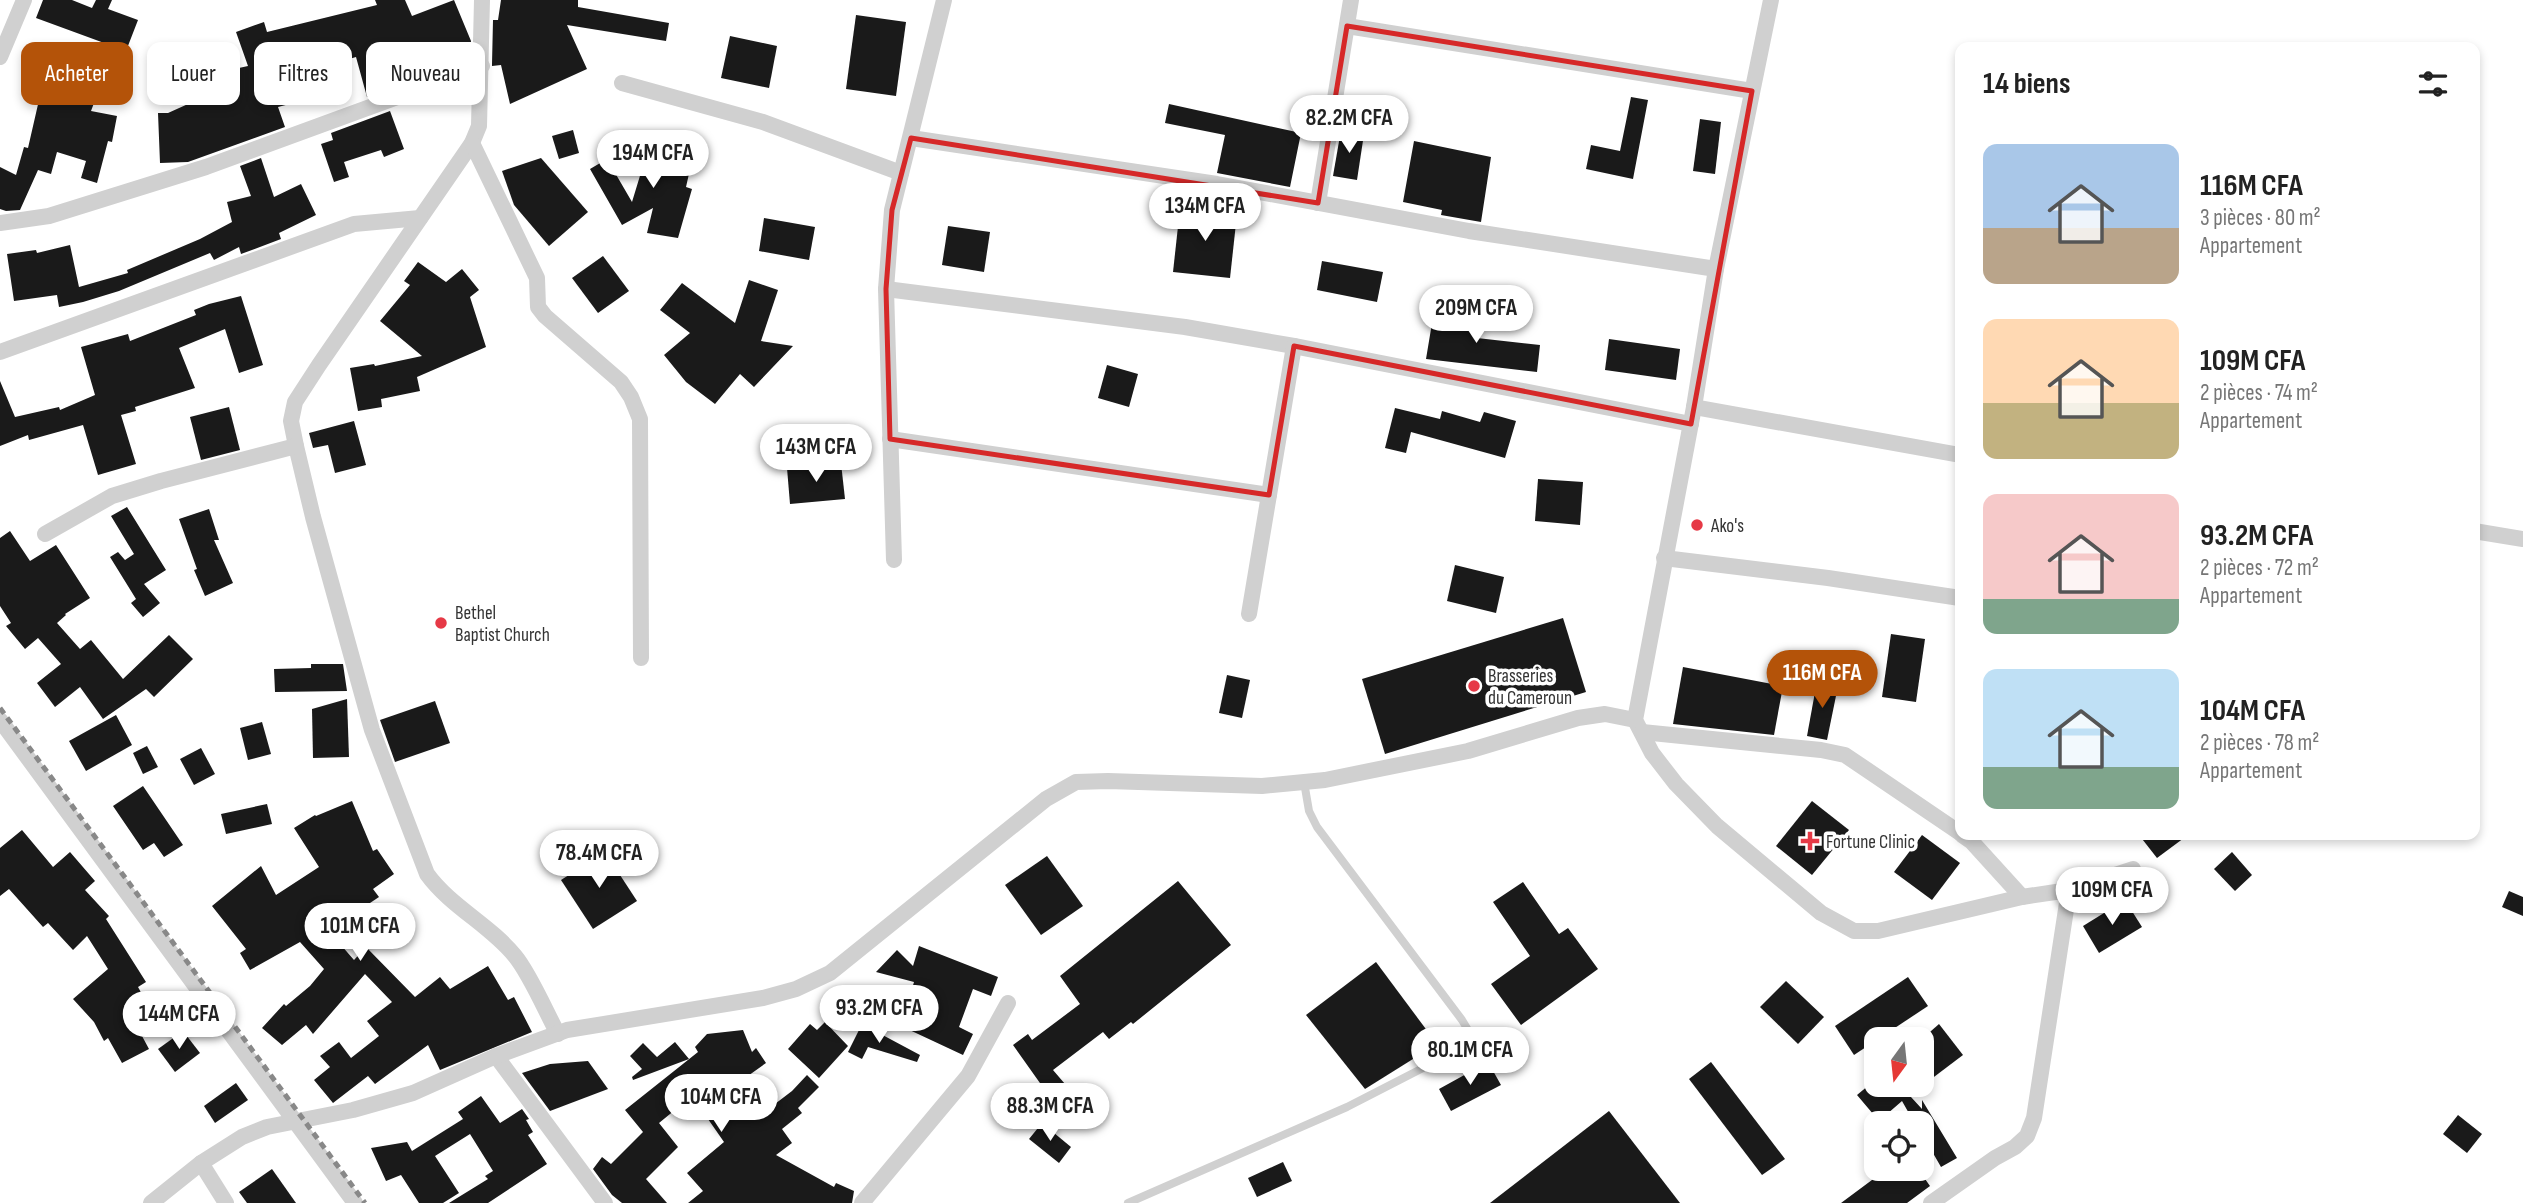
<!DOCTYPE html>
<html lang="fr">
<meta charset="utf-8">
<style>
body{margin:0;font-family:"Sofia Sans Condensed",sans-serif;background:#f6f6f6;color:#222;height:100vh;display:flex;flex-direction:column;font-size:26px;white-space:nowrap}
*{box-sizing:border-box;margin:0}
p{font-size:23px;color:#767676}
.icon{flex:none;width:38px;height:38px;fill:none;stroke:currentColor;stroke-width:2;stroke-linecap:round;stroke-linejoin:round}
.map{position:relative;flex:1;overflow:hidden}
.side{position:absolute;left:1955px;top:42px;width:525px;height:798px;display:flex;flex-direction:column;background:#fff;border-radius:14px;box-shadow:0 4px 10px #0003}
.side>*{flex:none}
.banner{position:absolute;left:21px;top:42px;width:665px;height:63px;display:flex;gap:14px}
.needle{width:46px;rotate:195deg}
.tools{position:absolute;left:1864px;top:1027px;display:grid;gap:14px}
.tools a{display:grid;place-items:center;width:70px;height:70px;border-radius:14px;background:#fff;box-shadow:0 4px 10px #0003;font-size:35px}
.price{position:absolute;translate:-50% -60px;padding:0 16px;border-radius:24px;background:#fff;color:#222;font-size:23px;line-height:46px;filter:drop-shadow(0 2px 4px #0008)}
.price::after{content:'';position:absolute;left:50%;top:42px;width:21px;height:16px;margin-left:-10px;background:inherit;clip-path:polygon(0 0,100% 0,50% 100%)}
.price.on{background:#b45309;color:#fff}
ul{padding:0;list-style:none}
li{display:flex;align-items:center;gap:21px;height:175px;padding:0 28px}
li span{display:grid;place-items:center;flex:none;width:196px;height:140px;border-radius:14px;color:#555}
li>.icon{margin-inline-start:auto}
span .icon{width:84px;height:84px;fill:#fffc;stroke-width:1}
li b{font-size:30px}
h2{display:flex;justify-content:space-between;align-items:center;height:84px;padding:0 28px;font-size:30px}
.chip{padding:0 24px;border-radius:14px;background:#fff;box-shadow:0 4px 10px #0003;font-size:24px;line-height:63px}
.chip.on{background:#b45309;color:#fff}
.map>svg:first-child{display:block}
.building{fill:#1a1a1a}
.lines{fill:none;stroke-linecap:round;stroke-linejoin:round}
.lane{stroke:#d0d0d0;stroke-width:8}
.street{stroke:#d0d0d0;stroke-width:16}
.rail{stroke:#888;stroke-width:5;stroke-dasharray:7 5;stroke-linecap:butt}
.marked{fill:none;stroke:#d62828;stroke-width:5;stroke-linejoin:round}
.poi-dot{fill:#e63946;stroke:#fff;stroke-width:2.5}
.labels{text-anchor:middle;stroke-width:7;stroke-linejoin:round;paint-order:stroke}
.poi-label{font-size:19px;fill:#333;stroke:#fff;text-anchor:start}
</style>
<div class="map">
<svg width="2523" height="1203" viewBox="0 0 2523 1203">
<rect width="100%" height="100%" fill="#fff"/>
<g class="building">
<path d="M 43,0 L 72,0 L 92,8 L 96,0 L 112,0 L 108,9 L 138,20 L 126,51 L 36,18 Z"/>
<path d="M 375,0 L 405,0 L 412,16 L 454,0 L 471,41 L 470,59 L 419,78 L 418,75 L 381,88 L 382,91 L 367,97 L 356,57 L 325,66 L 332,93 L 278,107 L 285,127 L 188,162 L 160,163 L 158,113 L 168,113 L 188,104 L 177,80 L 204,69 L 207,75 L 248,66 L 236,32 L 264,22 L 267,32 L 377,5 Z"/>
<path d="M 501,0 L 578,0 L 578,7 L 669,23 L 666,41 L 567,25 L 587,69 L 510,104 L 501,65 L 492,66 L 492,64 L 493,20 L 498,20 Z"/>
<path d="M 856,15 L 906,22 L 896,96 L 846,89 Z"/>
<path d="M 730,36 L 777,46 L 769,88 L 721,78 Z"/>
<path d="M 62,96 L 94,103 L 91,111 L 117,116 L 112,142 L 108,141 L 97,183 L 81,178 L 86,161 L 57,152 L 51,174 L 38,170 L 20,210 L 6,211 L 0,209 L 0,167 L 16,175 L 24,147 L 28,148 L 39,100 L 60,105 Z"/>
<path d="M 1631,97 L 1648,100 L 1633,179 L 1586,169 L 1591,145 L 1620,151 Z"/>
<path d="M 1169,104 L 1301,133 L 1290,187 L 1217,173 L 1225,135 L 1165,123 Z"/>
<path d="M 390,111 L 404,149 L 384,157 L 381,150 L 344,162 L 349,177 L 334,182 L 321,144 L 333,140 L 331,133 Z"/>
<path d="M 1700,119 L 1721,122 L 1715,174 L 1693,171 Z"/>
<path d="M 573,130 L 579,153 L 559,159 L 552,136 Z"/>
<path d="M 1341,130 L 1364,134 L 1357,180 L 1333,176 Z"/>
<path d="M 669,141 L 695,147 L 686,187 L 692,189 L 678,238 L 647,233 L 653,208 L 622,225 L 590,169 L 607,159 L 632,202 L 646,156 L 664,161 Z"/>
<path d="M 1414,141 L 1491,157 L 1481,222 L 1441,215 L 1442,210 L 1403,202 Z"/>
<path d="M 261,158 L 274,197 L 301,184 L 316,215 L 279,233 L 281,239 L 241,254 L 239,247 L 214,260 L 210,253 L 119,291 L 83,302 L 59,307 L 57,295 L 14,301 L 7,254 L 36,250 L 37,253 L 70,245 L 79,287 L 128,273 L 127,270 L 200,239 L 232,222 L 227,202 L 251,196 L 240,166 Z"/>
<path d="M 541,158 L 588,212 L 549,246 L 514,205 L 502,171 Z"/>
<path d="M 1180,208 L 1237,214 L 1230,278 L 1173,272 Z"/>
<path d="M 764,218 L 815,227 L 809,260 L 759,251 Z"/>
<path d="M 948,226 L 990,232 L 984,272 L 942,265 Z"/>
<path d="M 603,256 L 629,291 L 598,313 L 572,278 Z"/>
<path d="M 1322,261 L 1383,272 L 1377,302 L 1317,290 Z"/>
<path d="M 418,262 L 446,282 L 462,269 L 479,290 L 470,297 L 486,347 L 417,377 L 420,391 L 381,399 L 382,407 L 358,411 L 350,368 L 374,364 L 375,366 L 422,356 L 380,321 L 410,285 L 404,281 Z"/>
<path d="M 749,280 L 778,290 L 761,341 L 793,346 L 754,387 L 740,374 L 715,404 L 686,382 L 664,355 L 690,333 L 660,310 L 682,283 L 735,323 Z"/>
<path d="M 241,296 L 263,365 L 239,373 L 225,329 L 179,348 L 195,388 L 135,407 L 136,411 L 121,415 L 136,464 L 98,475 L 83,425 L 29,440 L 28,435 L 0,446 L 0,381 L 15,417 L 59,407 L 60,410 L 95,395 L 81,347 L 128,334 L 130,341 L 196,315 L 194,310 L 209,304 Z"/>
<path d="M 1434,311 L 1480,317 L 1477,338 L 1540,345 L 1537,372 L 1426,359 Z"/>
<path d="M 1609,339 L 1680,349 L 1676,380 L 1605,370 Z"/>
<path d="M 1107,365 L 1138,374 L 1129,407 L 1098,398 Z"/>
<path d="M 229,407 L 240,450 L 201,460 L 190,417 Z"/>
<path d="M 1395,408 L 1440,419 L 1442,411 L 1480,422 L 1484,412 L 1516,421 L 1505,458 L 1411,432 L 1406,453 L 1385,448 Z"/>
<path d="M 354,421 L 366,465 L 335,473 L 328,445 L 313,448 L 309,433 Z"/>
<path d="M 841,463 L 845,499 L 790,504 L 787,468 Z"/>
<path d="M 1538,479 L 1583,482 L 1580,525 L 1535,521 Z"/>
<path d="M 127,507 L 166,570 L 144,584 L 160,603 L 143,617 L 131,603 L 136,599 L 110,557 L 118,552 L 125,560 L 134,554 L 111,516 Z"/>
<path d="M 209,509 L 219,540 L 214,540 L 233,583 L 205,596 L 194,570 L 197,569 L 179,519 Z"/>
<path d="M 10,531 L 30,561 L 56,545 L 90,598 L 65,614 L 66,615 L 57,623 L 80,649 L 91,640 L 123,679 L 169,635 L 193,659 L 154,697 L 146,689 L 103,719 L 80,687 L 55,707 L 37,683 L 61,664 L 38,638 L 25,649 L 6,626 L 11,623 L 0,606 L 0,538 Z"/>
<path d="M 1455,565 L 1504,577 L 1496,613 L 1447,601 Z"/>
<path d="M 1563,618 L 1586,692 L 1385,754 L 1362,679 Z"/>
<path d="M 1891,634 L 1925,639 L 1916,702 L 1882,697 Z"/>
<path d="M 311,664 L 343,664 L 347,691 L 275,692 L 274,669 L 311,668 Z"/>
<path d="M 1683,667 L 1783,686 L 1774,735 L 1673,724 Z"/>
<path d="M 1227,675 L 1250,680 L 1242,718 L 1219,713 Z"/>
<path d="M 1817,681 L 1838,686 L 1827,740 L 1807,736 Z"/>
<path d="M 347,699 L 349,757 L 313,758 L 312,709 Z"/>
<path d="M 435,701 L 450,743 L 395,762 L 380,720 Z"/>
<path d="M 116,715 L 132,745 L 86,771 L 69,741 Z"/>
<path d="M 262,722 L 271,754 L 248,760 L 240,728 Z"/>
<path d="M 147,746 L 158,767 L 143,774 L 133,753 Z"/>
<path d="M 201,748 L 215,774 L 194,785 L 180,759 Z"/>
<path d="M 143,786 L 183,845 L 164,857 L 154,843 L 143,850 L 113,806 Z"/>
<path d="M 352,801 L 373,851 L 377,849 L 394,874 L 373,889 L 379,897 L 349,917 L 351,920 L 327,929 L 354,960 L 366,947 L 415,997 L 440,977 L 450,989 L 488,966 L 508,1000 L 514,997 L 532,1032 L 440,1070 L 428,1045 L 375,1084 L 368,1076 L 333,1103 L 314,1080 L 330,1067 L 320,1056 L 339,1042 L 351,1058 L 379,1036 L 367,1021 L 392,1002 L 365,974 L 313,1034 L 306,1025 L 282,1045 L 262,1028 L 284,1004 L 286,1006 L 310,986 L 324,969 L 300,942 L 250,970 L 240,953 L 246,949 L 212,906 L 261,866 L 276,895 L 319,867 L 294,828 L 315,815 L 316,816 Z"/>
<path d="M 1812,801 L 1849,830 L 1812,875 L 1776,846 Z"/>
<path d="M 267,804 L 272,824 L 226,834 L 221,814 Z"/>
<path d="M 22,830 L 53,867 L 70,852 L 95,881 L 85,890 L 109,916 L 106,919 L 146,982 L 138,987 L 153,1014 L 135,1023 L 149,1049 L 122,1063 L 108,1038 L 104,1041 L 94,1022 L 73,999 L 108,969 L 87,936 L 73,950 L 48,923 L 43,927 L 9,889 L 0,896 L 0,848 Z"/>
<path d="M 1922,835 L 1960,863 L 1932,900 L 1894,872 Z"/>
<path d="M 2139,835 L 2188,835 L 2157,858 Z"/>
<path d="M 605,852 L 637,901 L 593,929 L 561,880 Z"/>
<path d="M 2232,852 L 2252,875 L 2235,891 L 2214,869 Z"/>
<path d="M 1047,856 L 1083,906 L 1041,935 L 1005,885 Z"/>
<path d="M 1178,881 L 1231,945 L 1133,1024 L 1131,1022 L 1109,1039 L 1103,1032 L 1053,1070 L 1077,1098 L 1053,1119 L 1043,1108 L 1052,1100 L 1013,1045 L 1028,1034 L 1032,1040 L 1080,1004 L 1060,976 Z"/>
<path d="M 1523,882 L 1559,934 L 1568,928 L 1598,969 L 1521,1025 L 1491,984 L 1530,956 L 1493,902 Z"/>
<path d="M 2509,891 L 2523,897 L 2523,916 L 2502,907 Z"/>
<path d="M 2125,900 L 2142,927 L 2099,953 L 2083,926 Z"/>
<path d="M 919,946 L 998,977 L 991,996 L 973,989 L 959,1027 L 973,1034 L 963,1055 L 901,1026 L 914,982 L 876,972 L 897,950 L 913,966 Z"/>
<path d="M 1376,962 L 1437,1044 L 1365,1089 L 1306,1015 Z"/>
<path d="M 1908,977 L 1928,1006 L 1854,1055 L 1835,1026 Z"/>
<path d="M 1786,981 L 1824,1017 L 1798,1044 L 1760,1007 Z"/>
<path d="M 825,1022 L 848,1046 L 819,1078 L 788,1049 L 810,1024 L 817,1030 Z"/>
<path d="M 862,1024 L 920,1055 L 917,1062 L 868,1047 L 862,1059 L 848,1052 Z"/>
<path d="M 1939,1024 L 1963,1055 L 1922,1086 L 1922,1039 Z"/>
<path d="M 743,1030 L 752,1052 L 756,1048 L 766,1063 L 745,1078 L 767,1110 L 792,1091 L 807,1075 L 819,1087 L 798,1108 L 802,1113 L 782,1129 L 792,1143 L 776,1155 L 834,1187 L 836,1183 L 854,1191 L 852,1203 L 688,1203 L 703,1191 L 687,1173 L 724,1142 L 692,1096 L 659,1123 L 678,1147 L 646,1179 L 667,1203 L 622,1203 L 612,1195 L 593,1169 L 602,1157 L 611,1164 L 643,1132 L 625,1110 L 698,1052 L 695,1047 L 707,1034 Z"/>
<path d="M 183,1031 L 200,1053 L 175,1072 L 158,1049 Z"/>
<path d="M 675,1042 L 689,1059 L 633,1080 L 632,1077 L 642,1069 L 630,1056 L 643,1043 L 657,1057 Z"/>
<path d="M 588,1061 L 608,1089 L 550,1111 L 522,1073 L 550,1064 Z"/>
<path d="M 1488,1062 L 1501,1085 L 1451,1111 L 1439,1089 Z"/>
<path d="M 1711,1062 L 1785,1159 L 1762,1175 L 1689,1079 Z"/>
<path d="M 236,1083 L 248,1100 L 215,1123 L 204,1106 Z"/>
<path d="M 1869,1085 L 1900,1085 L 1922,1109 L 1922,1100 L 1957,1158 L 1941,1167 L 1922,1134 L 1922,1124 L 1915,1124 L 1902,1101 L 1879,1121 L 1857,1095 Z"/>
<path d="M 481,1096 L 500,1123 L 522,1109 L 529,1119 L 526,1120 L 533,1132 L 528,1135 L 547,1164 L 488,1203 L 449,1203 L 488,1179 L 485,1176 L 493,1171 L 470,1134 L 435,1156 L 459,1193 L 443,1203 L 419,1203 L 401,1175 L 386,1181 L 371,1148 L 407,1142 L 412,1151 L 463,1119 L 458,1112 Z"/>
<path d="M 1609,1111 L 1680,1203 L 1490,1203 Z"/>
<path d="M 2458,1115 L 2482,1134 L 2467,1153 L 2443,1134 Z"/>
<path d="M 1042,1123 L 1071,1147 L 1059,1163 L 1029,1139 Z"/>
<path d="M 1283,1162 L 1292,1181 L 1257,1197 L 1248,1178 Z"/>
<path d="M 272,1169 L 296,1203 L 247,1203 L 239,1192 Z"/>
<path d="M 1869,1169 L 1918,1169 L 1930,1186 L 1907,1203 L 1841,1203 L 1876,1177 Z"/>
</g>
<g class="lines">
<path class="lane" d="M 1128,1203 L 1347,1107 L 1458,1050 L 1466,1039 L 1468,1030 L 1462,1020 L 1317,827 L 1309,811 L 1304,782"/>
<g class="street">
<path d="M 482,0 L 479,126 L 472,143 L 319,365 L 295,402 L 291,421 L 296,446 L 313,517 L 372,730 L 427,874 C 451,907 490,925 515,956 C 530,974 546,1012 558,1034"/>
<path d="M 1771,0 L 1716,269 L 1694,407 L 1635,720 L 1652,753 L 1676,784 L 1717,826 L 1821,913 L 1854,931 L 1878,931 L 2022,897 L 2069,890 L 2133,869"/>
<path d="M 1347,26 L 1752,91"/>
<path d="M 0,57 L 24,0"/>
<path d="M 622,83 L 763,122 L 901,173"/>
<path d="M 911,138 L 1217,184 L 1469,231 L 1716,269"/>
<path d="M 472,143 L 537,278 L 538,307 L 545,316 L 621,382 L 631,397 L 640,419 L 641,658"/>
<path d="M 1318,203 L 1351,0"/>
<path d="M 0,223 L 49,216 L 206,167 L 482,66"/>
<path d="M 886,289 L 1185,327 L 1294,346 L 1691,424"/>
<path d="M 0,352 L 354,224 L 420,218"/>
<path d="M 1694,407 L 1960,455"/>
<path d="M 890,439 L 1269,495"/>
<path d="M 2474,531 L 2523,539"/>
<path d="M 45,534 L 112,496 L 161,481 L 296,446"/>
<path d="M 1664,558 L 1828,578 L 1960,598"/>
<path d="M 894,560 L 886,289 L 892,210 L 944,0"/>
<path d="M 1249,614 L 1294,346"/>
<path d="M 0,720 L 355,1203"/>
<path d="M 1642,732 L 1821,750 L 1845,755 L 1960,833"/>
<path d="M 1962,835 L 1972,842 L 2022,897"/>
<path d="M 496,1056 L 605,1203"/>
<path d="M 201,1163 L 226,1203"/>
<path d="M 151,1203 L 201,1163 L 242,1137 L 267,1127 L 353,1110 L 413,1093 L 496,1056 L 567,1030 L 763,998 L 796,989 L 830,973 L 1046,799 L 1076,782 L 1108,781 L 1262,786 L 1325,780 L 1468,751 L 1578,718 L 1605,714 L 1635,720"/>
<path d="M 862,1203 L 968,1076 L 1008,1003"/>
<path d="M 1931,1203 L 1995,1158 L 2015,1147 L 2027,1136 L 2034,1118 L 2069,890"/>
</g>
<path class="rail" d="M 0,708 L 365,1203"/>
</g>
<path class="marked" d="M 1347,26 L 1752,91 L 1691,424 L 1294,346 L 1269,495 L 890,439 L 886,289 L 892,210 L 911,138 L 1318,203 Z"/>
<g class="poi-dot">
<circle cx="1697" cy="525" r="7"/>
<circle cx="441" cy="623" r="7"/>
<circle cx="1474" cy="686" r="7"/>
<path d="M1806.5 830.5h7v7h7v7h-7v7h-7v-7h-7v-7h7z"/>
</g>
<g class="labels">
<g class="poi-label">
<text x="1711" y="532">Ako's</text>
<text x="455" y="619">Bethel<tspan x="455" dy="22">Baptist Church</tspan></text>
<text x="1488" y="682">Brasseries<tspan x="1488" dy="22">du Cameroun</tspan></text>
<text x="1826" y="848">Fortune Clinic</text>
</g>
</g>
</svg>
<div class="tools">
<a><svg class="needle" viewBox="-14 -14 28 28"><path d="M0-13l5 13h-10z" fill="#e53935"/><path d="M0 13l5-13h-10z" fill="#767676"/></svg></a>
<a><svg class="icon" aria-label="locate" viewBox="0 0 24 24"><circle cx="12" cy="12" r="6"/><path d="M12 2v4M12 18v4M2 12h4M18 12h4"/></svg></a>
</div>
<b class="price" style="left:1349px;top:155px">82.2M CFA</b>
<b class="price" style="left:653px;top:190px">194M CFA</b>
<b class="price" style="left:1205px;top:243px">134M CFA</b>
<b class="price" style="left:1476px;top:345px">209M CFA</b>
<b class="price" style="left:816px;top:484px">143M CFA</b>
<b class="price on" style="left:1822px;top:710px">116M CFA</b>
<b class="price" style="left:599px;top:890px">78.4M CFA</b>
<b class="price" style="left:2112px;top:927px">109M CFA</b>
<b class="price" style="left:360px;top:963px">101M CFA</b>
<b class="price" style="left:879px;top:1045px">93.2M CFA</b>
<b class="price" style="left:179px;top:1051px">144M CFA</b>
<b class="price" style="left:1470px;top:1087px">80.1M CFA</b>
<b class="price" style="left:721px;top:1134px">104M CFA</b>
<b class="price" style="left:1050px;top:1143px">88.3M CFA</b>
<div class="banner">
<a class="chip on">Acheter</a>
<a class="chip">Louer</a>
<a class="chip">Filtres</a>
<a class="chip">Nouveau</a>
</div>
<section class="side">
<h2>14 biens<svg class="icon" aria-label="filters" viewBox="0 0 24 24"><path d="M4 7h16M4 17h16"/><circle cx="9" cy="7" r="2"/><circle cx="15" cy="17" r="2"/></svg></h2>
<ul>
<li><span style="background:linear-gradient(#a9c7e8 60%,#b9a48a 0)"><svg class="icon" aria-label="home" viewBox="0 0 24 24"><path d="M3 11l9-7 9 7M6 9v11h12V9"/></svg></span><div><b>116M CFA</b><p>3 pièces · 80 m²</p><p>Appartement</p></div></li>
<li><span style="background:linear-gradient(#ffd9b3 60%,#c2b280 0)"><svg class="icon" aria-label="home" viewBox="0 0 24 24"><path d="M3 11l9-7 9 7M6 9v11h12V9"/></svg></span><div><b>109M CFA</b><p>2 pièces · 74 m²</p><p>Appartement</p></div></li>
<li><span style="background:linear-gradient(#f6c9c9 75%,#7fa58c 0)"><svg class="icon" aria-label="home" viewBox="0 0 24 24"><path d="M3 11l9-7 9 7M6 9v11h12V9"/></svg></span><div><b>93.2M CFA</b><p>2 pièces · 72 m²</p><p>Appartement</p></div></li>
<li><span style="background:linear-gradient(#bfe0f5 70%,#7fa58c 0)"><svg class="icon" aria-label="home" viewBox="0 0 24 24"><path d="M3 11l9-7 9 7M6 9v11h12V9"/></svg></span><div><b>104M CFA</b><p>2 pièces · 78 m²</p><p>Appartement</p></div></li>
</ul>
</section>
</div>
